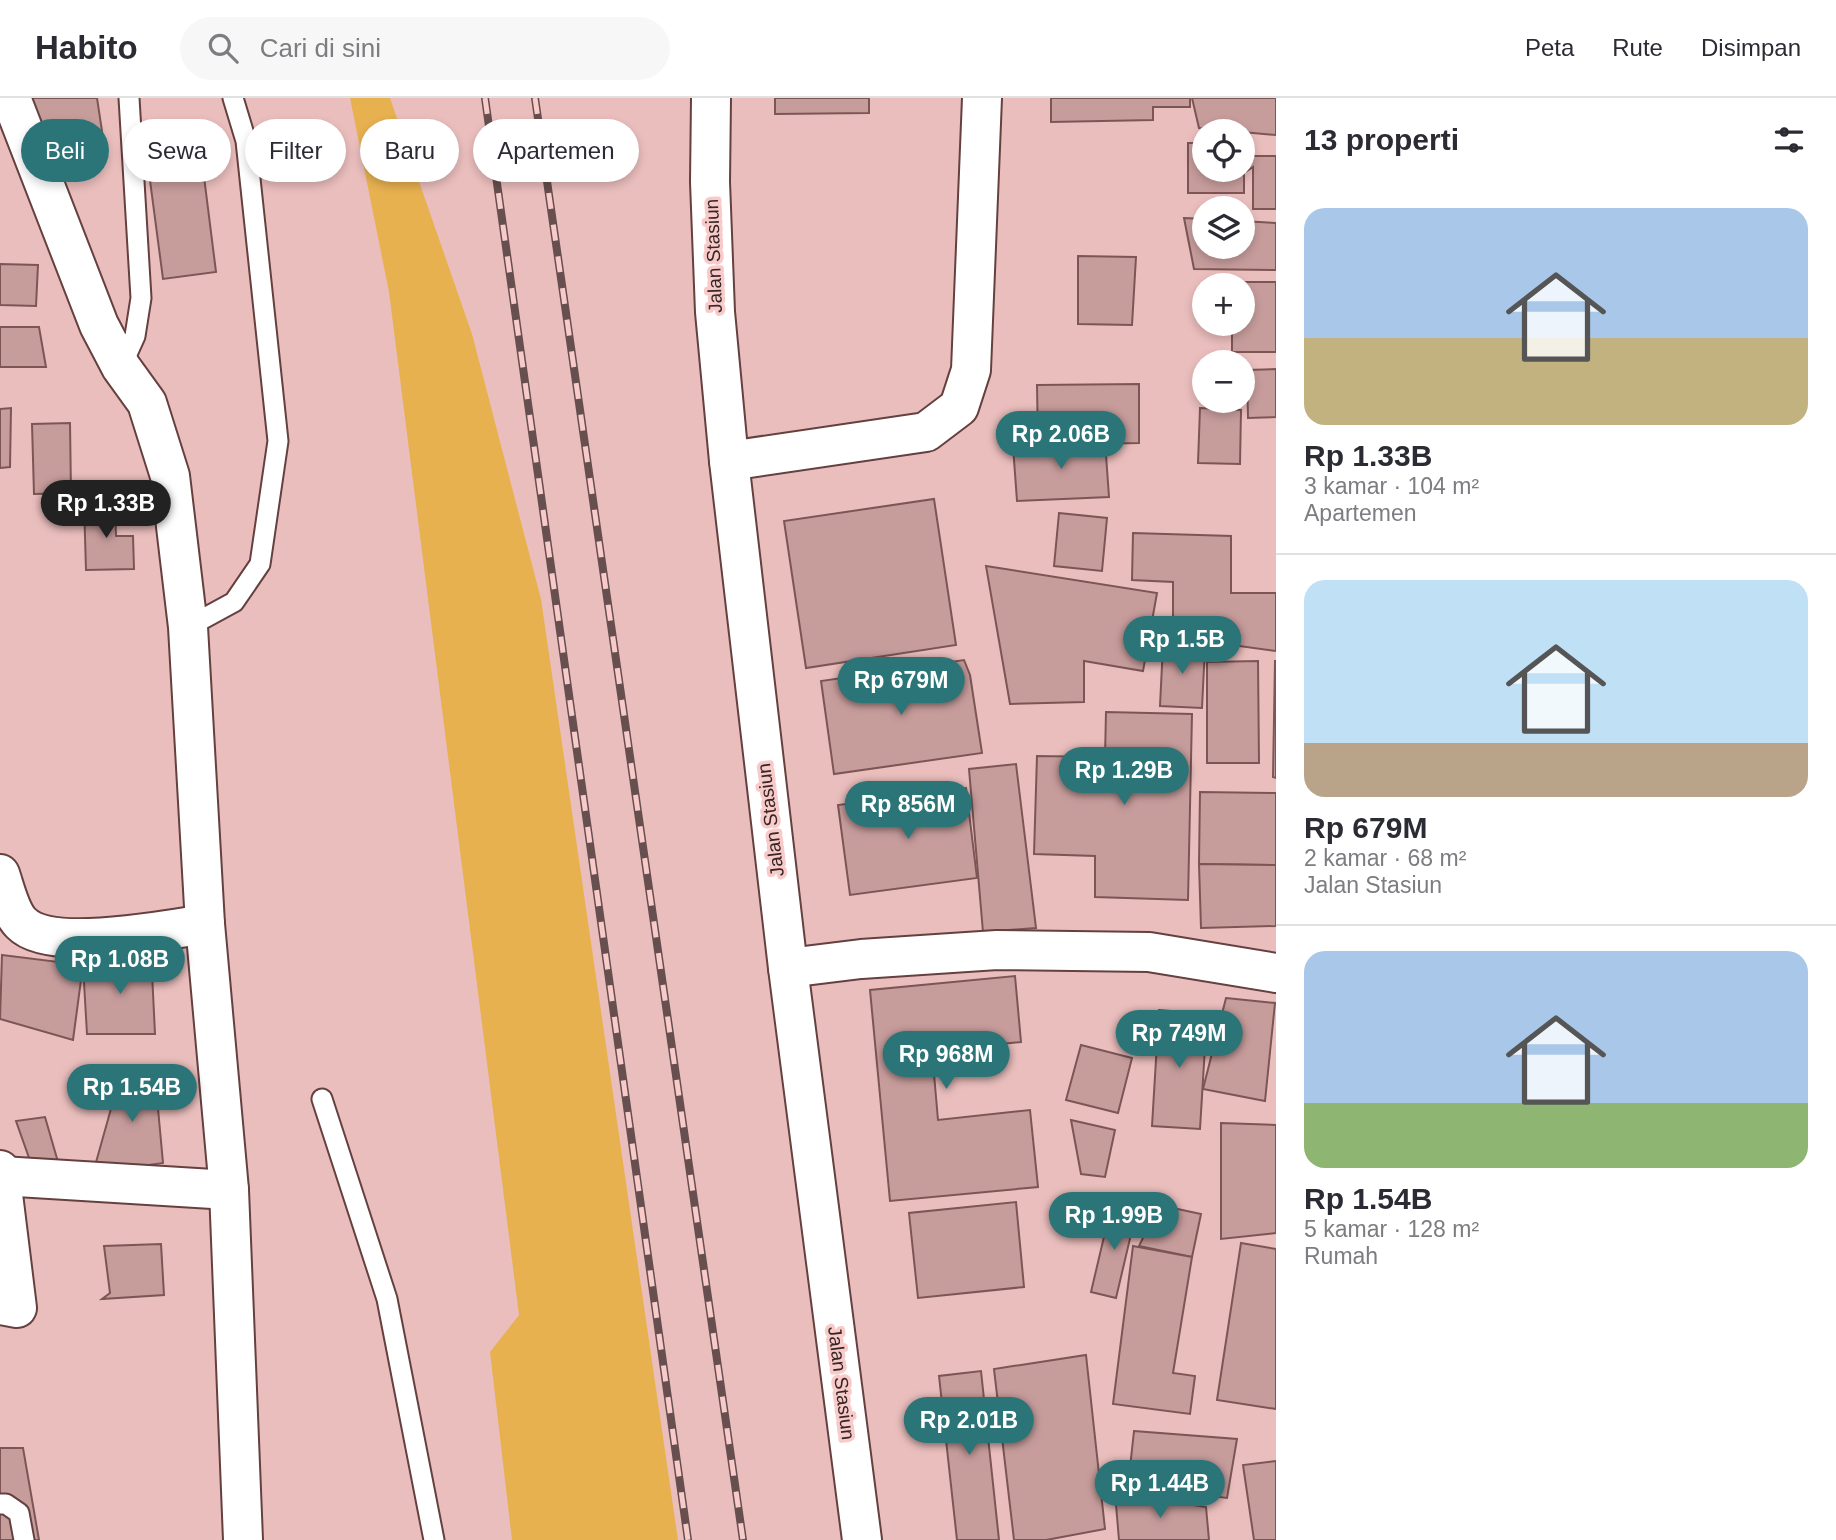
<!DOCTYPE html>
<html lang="id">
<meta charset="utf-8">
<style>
body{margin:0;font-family:Helvetica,sans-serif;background:#f7f7f7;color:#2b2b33;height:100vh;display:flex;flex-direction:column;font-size:26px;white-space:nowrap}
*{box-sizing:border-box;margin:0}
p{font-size:23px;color:#7c7c81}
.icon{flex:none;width:38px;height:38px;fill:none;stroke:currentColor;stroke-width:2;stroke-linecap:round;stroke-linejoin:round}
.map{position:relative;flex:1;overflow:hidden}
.sheet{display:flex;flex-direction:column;background:#fff;width:560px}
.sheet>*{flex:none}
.hud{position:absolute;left:21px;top:21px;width:665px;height:63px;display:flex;gap:14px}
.fabs{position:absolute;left:1192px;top:21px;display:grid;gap:14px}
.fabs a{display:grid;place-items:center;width:63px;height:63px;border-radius:50%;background:#fff;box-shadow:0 4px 10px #0003;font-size:35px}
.price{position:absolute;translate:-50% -60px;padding:0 16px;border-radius:24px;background:#2b7579;color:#fff;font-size:23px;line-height:46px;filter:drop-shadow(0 2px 4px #0008)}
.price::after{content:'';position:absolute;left:50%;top:42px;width:21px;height:16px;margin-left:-10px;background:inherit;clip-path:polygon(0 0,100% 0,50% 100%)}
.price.current{background:#222;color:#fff}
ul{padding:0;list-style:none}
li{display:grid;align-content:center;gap:14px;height:371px;padding:0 28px}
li+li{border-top:2px solid #e1e1e2}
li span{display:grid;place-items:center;height:217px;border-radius:21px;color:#555}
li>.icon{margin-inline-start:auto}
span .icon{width:126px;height:126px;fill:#fffc;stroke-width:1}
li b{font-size:30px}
h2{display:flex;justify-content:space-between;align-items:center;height:84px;padding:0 28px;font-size:30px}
.pill{padding:0 24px;border-radius:32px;background:#fff;box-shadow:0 4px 10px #0003;font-size:24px;line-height:63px}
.pill.current{background:#2b7579;color:#fff}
header{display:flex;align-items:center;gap:42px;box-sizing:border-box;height:98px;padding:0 35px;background:#fff;border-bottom:2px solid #e1e1e2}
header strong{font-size:33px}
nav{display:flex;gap:38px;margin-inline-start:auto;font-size:24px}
.search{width:490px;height:63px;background:#f7f7f7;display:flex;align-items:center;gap:18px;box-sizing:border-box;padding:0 24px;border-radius:38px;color:#7c7c81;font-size:26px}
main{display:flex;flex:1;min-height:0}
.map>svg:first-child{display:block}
.green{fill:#e7b150}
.building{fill:#c79d9c;stroke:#7c5655;stroke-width:2}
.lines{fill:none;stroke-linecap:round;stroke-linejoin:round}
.lane-casing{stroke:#64403f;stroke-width:23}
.street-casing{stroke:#64403f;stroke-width:42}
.secondary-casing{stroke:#64403f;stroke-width:42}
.lane{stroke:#fff;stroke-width:19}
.street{stroke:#fff;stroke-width:38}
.secondary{stroke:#fff;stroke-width:38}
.rail-casing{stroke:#664f4e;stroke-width:8}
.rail{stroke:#f8cbca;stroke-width:5;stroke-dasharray:16;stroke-linecap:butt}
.labels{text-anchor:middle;stroke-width:7;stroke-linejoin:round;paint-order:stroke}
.street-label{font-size:19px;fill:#362625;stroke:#f8cbca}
</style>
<header>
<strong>Habito</strong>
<div class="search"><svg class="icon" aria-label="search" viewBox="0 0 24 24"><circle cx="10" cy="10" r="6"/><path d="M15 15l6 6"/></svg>Cari di sini</div>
<nav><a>Peta</a><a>Rute</a><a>Disimpan</a></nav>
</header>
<main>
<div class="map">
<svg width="1276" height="1442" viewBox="0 0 1276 1442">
<rect width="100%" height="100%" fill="#eabebd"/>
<path class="green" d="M 350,0 L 390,0 L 472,236 L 541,501 L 678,1442 L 512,1442 L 490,1254 L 519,1217 L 389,194 Z"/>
<g class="building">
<path d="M 26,0 L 97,0 L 102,33 L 33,44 Z"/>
<path d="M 775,0 L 869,0 L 869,15 L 775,16 Z"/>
<path d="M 1051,0 L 1190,0 L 1190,9 L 1153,9 L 1153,22 L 1051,24 Z"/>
<path d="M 1192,0 L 1276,0 L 1276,37 L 1199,30 Z"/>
<path d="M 198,31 L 216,174 L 163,181 L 144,37 Z"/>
<path d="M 1188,45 L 1204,45 L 1204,72 L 1234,72 L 1234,75 L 1244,75 L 1244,95 L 1188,95 Z"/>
<path d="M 1244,58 L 1276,58 L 1276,111 L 1253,111 L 1253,69 L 1244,75 Z"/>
<path d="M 1184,120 L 1204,121 L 1204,149 L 1242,149 L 1242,123 L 1276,125 L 1276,172 L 1194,171 Z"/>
<path d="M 1078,158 L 1136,159 L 1132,227 L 1078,226 Z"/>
<path d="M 0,166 L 38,167 L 36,208 L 0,207 Z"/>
<path d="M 1232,184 L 1276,184 L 1276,254 L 1232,254 L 1232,226 L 1242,226 L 1242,187 L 1232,187 Z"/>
<path d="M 0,229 L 39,229 L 46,269 L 0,269 Z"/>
<path d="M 1276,271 L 1276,319 L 1248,320 L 1247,272 Z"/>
<path d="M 1139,286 L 1139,345 L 1038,347 L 1037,287 Z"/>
<path d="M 11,310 L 10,369 L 0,370 L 0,311 Z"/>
<path d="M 1200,310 L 1241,312 L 1240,366 L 1198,365 Z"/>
<path d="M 70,325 L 71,395 L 34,396 L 32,326 Z"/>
<path d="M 1105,343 L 1109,399 L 1017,403 L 1013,348 Z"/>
<path d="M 934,401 L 956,547 L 806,570 L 784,423 Z"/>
<path d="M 84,406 L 115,406 L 116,438 L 133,438 L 134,471 L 86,472 Z"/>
<path d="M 1059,415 L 1107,420 L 1102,473 L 1054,468 Z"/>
<path d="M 1133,435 L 1231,438 L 1231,495 L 1276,495 L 1276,553 L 1173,539 L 1173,484 L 1132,482 Z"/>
<path d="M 986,468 L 1157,495 L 1143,573 L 1084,563 L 1084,604 L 1010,606 Z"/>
<path d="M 1163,547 L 1205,549 L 1202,610 L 1160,608 Z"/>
<path d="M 964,562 L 970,577 L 982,655 L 834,676 L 821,583 Z"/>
<path d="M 1258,563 L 1259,665 L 1207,665 L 1207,564 Z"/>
<path d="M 1275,563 L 1276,563 L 1276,680 L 1273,679 Z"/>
<path d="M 1106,614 L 1192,616 L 1188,802 L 1095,799 L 1095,758 L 1034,756 L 1037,658 L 1105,659 Z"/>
<path d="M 1016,666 L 1036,830 L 983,834 L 969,671 Z"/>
<path d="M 966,690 L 977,780 L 850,797 L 838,707 Z"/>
<path d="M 1200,694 L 1276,695 L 1276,767 L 1199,766 Z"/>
<path d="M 1199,766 L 1276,767 L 1276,828 L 1201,830 Z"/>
<path d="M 151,854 L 155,936 L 87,936 L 83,867 Z"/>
<path d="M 2,857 L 83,867 L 73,942 L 0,921 Z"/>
<path d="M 1015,878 L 1021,944 L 932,953 L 938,1022 L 1030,1012 L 1038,1089 L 890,1103 L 870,892 Z"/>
<path d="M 1226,900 L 1275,905 L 1265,1003 L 1203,991 Z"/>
<path d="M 1159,912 L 1207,916 L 1200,1031 L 1152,1028 Z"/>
<path d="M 1081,947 L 1132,960 L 1118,1015 L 1066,1002 Z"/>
<path d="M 154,967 L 163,1065 L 93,1075 L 121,975 Z"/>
<path d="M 45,1019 L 58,1064 L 34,1074 L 16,1023 Z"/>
<path d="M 1071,1022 L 1115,1032 L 1105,1079 L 1081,1076 Z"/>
<path d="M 1221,1025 L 1276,1027 L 1276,1135 L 1221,1141 Z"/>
<path d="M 1016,1104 L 1024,1189 L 918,1200 L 909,1115 Z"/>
<path d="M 1159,1107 L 1201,1116 L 1192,1159 L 1139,1148 Z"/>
<path d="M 1111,1109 L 1136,1115 L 1116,1200 L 1091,1194 Z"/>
<path d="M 1241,1145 L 1276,1151 L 1276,1311 L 1217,1302 Z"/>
<path d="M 161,1146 L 164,1197 L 102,1201 L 110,1195 L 104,1148 Z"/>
<path d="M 1133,1148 L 1192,1159 L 1173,1275 L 1195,1278 L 1190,1316 L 1113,1306 Z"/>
<path d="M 1086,1257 L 1105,1431 L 1046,1442 L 1014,1442 L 994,1271 Z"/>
<path d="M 981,1273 L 999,1442 L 957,1442 L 939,1278 Z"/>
<path d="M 1134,1333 L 1237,1341 L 1227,1400 L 1128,1388 Z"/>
<path d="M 0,1350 L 23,1350 L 39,1442 L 0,1442 Z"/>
<path d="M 1276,1363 L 1276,1442 L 1254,1442 L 1243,1367 Z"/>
<path d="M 1115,1395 L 1206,1409 L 1209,1442 L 1119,1442 Z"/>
</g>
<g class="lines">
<defs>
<g id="lane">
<path d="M 121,269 L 135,238 L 141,200 L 129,0"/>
<path d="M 188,529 L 234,504 L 260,466 L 278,343 L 246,43 L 233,0"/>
<path d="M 322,1001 L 387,1201 L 434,1442"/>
<path d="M 0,1406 L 6,1406 L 19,1415 L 24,1442"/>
</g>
<g id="street">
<path d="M 11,0 L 99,227 L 121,269 L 147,305 L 170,378 L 188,529 L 205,826 L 229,1092 L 243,1442"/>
<path d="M 729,363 L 926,334 L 959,309 L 971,272 L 982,0"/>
<path d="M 0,776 C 5,790 10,814 21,825 C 50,855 166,832 205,826"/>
<path d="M 788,870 L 861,861 L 997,852 L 1149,854 L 1276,875"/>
<path d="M 0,1072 L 17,1210 L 0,1207"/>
<path d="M 1,1078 L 229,1092"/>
</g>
<path id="secondary" d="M 711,0 L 710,84 L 715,214 L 729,363 L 788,870 L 862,1442"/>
</defs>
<use href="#lane" class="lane-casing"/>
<use href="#street" class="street-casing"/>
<use href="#secondary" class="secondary-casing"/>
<use href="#lane" class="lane"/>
<use href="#street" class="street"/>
<use href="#secondary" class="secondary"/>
<defs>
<g id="rail">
<path d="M 485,0 L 688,1442"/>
<path d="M 535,0 L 743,1442"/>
</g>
</defs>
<use href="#rail" class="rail-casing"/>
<use href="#rail" class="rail"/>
</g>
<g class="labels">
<g class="street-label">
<text transform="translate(713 158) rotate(-92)" y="7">Jalan Stasiun</text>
<text transform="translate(770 722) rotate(-97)" y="7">Jalan Stasiun</text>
<text transform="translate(842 1285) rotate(83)" y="7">Jalan Stasiun</text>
</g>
</g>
</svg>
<div class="fabs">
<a><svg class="icon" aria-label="locate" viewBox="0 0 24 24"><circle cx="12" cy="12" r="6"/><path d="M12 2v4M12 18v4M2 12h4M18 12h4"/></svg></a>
<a><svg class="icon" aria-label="layers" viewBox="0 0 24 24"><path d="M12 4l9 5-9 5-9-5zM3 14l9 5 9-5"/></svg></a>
<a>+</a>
<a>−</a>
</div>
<b class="price" style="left:1061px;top:373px">Rp 2.06B</b>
<b class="price current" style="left:106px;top:442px">Rp 1.33B</b>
<b class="price" style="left:1182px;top:578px">Rp 1.5B</b>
<b class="price" style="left:901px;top:619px">Rp 679M</b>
<b class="price" style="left:1124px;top:709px">Rp 1.29B</b>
<b class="price" style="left:908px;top:743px">Rp 856M</b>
<b class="price" style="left:120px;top:898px">Rp 1.08B</b>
<b class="price" style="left:1179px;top:972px">Rp 749M</b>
<b class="price" style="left:946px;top:993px">Rp 968M</b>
<b class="price" style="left:132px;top:1026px">Rp 1.54B</b>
<b class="price" style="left:1114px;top:1154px">Rp 1.99B</b>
<b class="price" style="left:969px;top:1359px">Rp 2.01B</b>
<b class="price" style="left:1160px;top:1422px">Rp 1.44B</b>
<div class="hud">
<a class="pill current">Beli</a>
<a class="pill">Sewa</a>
<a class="pill">Filter</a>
<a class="pill">Baru</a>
<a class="pill">Apartemen</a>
</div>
</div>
<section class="sheet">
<h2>13 properti<svg class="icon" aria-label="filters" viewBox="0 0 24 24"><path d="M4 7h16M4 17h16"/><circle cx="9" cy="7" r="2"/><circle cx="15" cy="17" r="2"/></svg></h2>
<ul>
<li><span style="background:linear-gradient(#a9c7e8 60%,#c2b280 0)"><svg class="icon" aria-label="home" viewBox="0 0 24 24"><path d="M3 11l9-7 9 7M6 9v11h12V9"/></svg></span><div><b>Rp 1.33B</b><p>3 kamar · 104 m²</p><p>Apartemen</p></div></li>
<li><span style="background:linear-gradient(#bfe0f5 75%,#b9a48a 0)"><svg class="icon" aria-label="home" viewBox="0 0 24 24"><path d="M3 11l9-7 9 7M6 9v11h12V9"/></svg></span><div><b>Rp 679M</b><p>2 kamar · 68 m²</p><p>Jalan Stasiun</p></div></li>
<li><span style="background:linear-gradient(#a9c7e8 70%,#8fb573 0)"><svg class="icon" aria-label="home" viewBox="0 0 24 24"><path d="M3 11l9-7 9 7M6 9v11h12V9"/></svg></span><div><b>Rp 1.54B</b><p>5 kamar · 128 m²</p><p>Rumah</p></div></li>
</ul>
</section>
</main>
